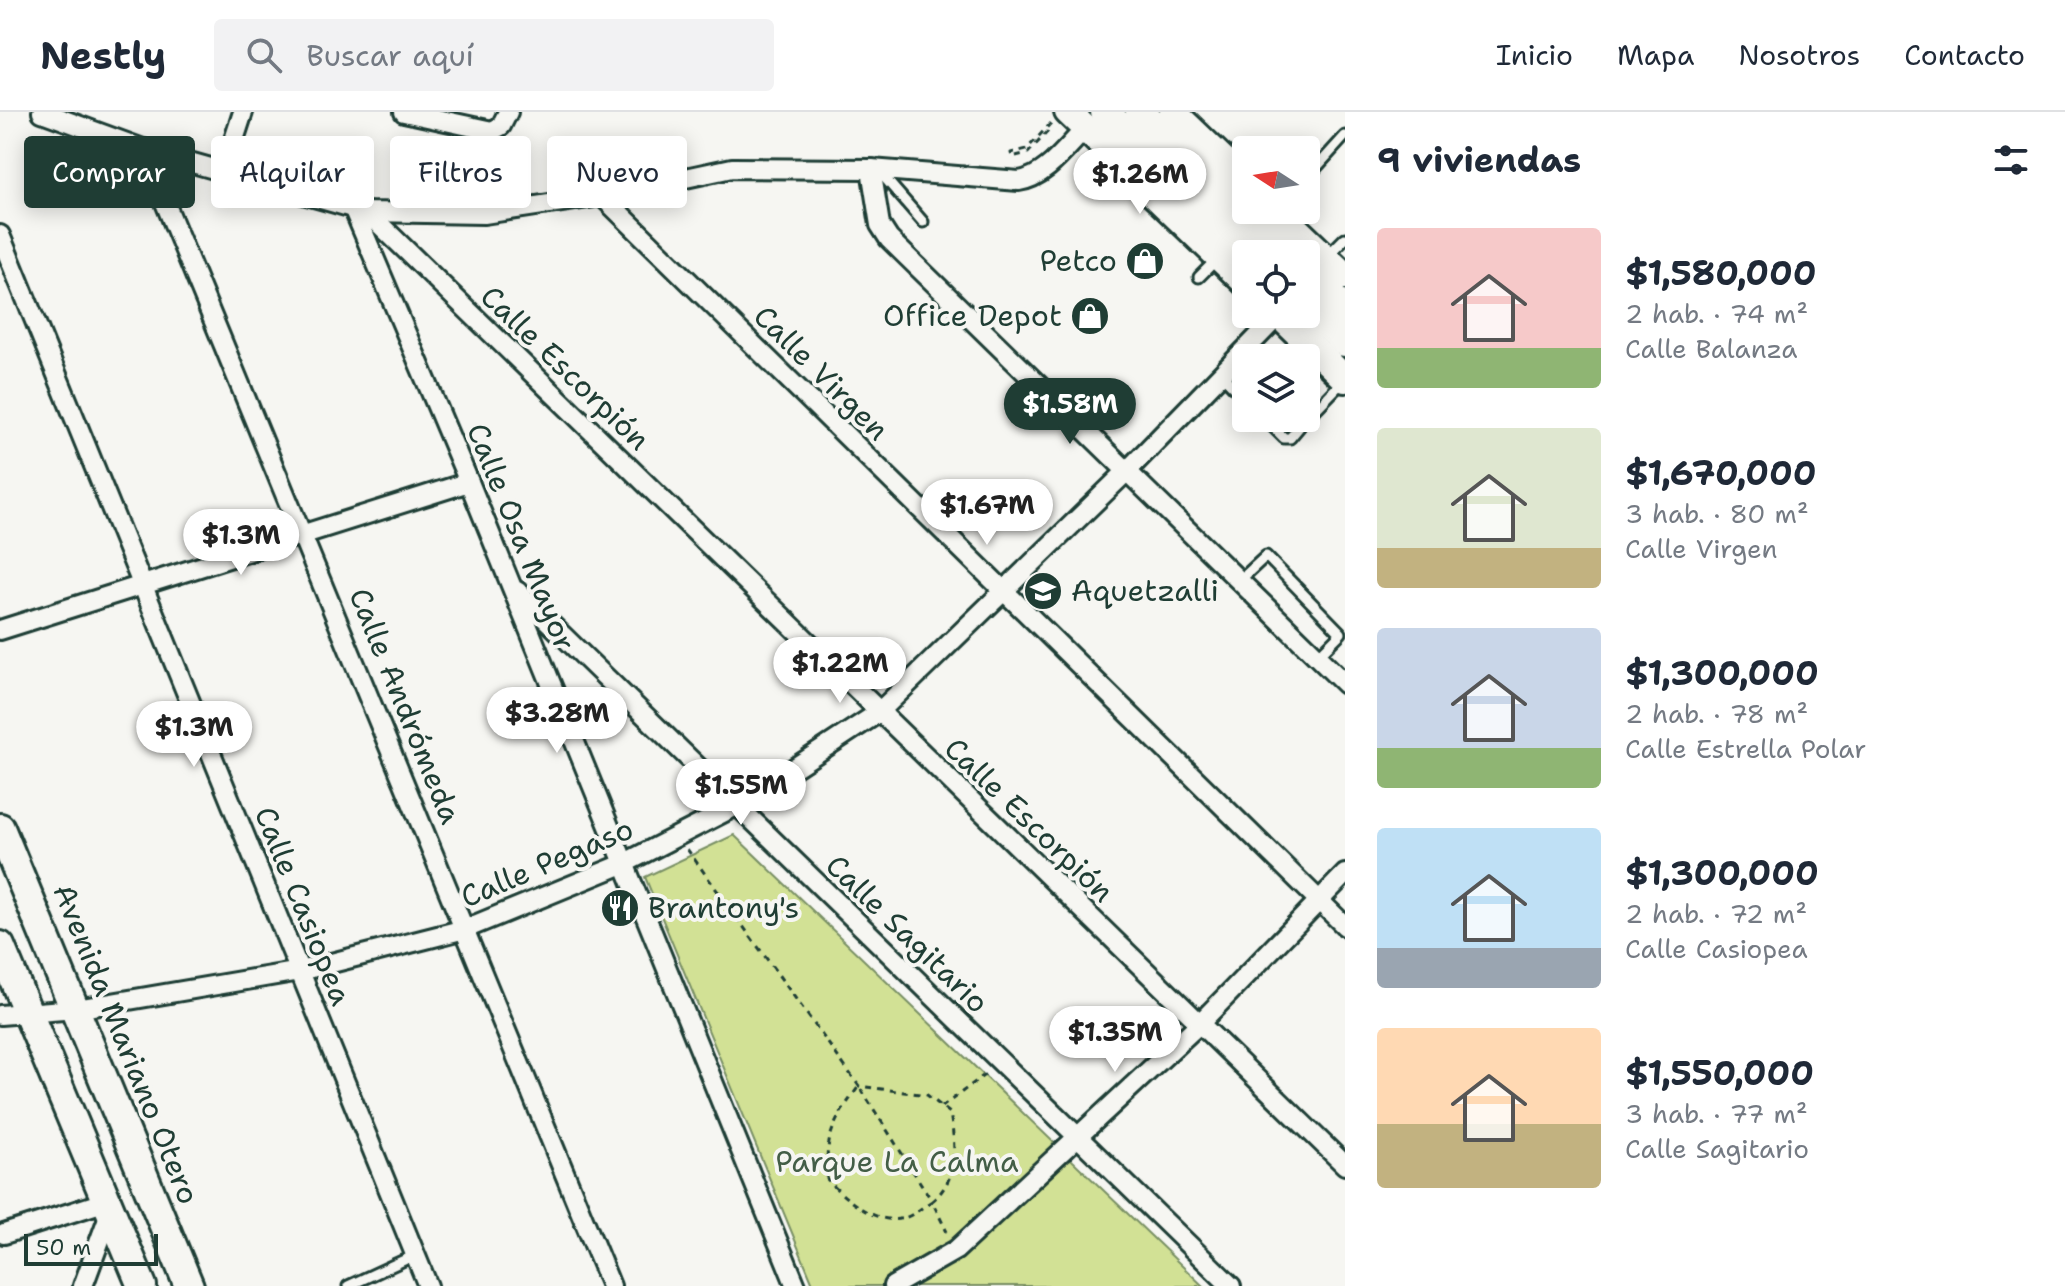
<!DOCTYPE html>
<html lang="es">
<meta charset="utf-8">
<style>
body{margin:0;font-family:"Shantell Sans",sans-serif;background:#f2f2f3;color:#1f2937;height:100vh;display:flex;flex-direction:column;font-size:30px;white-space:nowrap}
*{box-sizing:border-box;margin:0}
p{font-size:26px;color:#747a83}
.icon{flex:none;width:44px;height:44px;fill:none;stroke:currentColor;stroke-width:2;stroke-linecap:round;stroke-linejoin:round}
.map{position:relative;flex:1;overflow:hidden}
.details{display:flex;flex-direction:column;background:#fff;width:720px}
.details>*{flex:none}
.guide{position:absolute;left:24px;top:24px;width:760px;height:72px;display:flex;gap:16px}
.needle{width:52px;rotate:282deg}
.buttons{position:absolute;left:1232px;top:24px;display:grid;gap:16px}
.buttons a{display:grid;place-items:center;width:88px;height:88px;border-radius:8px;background:#fff;box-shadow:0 4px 20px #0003;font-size:40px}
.scale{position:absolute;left:24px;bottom:20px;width:134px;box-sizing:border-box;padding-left:8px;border:4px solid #1f3d34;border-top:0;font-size:22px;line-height:28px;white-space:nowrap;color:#1f3d34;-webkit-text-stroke:6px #f6f6f2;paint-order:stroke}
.price{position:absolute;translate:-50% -68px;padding:0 18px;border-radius:28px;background:#fff;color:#222;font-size:26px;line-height:52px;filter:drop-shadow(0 2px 4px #0008)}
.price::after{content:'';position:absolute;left:50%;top:48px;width:24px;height:18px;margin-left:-12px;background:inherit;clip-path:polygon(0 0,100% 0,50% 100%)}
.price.selected{background:#1f3d34;color:#fff}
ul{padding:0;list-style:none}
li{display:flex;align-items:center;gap:24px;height:200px;padding:0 32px}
li span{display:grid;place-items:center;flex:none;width:224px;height:160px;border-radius:8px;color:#555}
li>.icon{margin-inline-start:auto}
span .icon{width:96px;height:96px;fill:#fffc;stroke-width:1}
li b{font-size:34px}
h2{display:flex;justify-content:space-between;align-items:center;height:96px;padding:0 32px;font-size:34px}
.pill{padding:0 28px;border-radius:8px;background:#fff;box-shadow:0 4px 20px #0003;font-size:28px;line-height:72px}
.pill.selected{background:#1f3d34;color:#fff}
header{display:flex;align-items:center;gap:48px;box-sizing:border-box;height:112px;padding:0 40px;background:#fff;border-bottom:2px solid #e0e1e3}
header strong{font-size:38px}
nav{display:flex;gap:44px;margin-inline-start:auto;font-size:28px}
.search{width:560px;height:72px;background:#f2f2f3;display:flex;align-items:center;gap:20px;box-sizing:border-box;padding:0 28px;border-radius:8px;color:#747a83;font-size:30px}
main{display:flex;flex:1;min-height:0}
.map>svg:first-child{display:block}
.green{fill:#d2e195;stroke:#788f64;stroke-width:2}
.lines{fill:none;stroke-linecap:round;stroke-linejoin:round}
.service-casing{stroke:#1f3d34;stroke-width:15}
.minor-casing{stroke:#1f3d34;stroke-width:24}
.secondary-casing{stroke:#1f3d34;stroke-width:32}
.primary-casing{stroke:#1f3d34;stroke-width:34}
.path{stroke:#1f3d34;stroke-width:3;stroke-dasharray:6 6;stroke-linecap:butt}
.service{stroke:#f6f6f2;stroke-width:9}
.minor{stroke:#f6f6f2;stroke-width:18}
.secondary{stroke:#f6f6f2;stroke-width:26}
.primary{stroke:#f6f6f2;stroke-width:28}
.labels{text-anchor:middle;stroke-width:8;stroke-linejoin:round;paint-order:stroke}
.poi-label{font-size:30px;fill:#1f3d34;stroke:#f6f6f2;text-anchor:end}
.street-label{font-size:30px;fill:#1f3d34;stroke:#f6f6f2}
.park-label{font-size:30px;fill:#435e47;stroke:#f6f6f2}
</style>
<header>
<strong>Nestly</strong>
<div class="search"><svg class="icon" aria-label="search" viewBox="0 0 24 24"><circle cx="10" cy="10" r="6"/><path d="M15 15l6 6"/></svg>Buscar aquí</div>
<nav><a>Inicio</a><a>Mapa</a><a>Nosotros</a><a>Contacto</a></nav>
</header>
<main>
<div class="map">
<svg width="1345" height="1174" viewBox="0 0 1345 1174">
<rect width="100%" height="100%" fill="#f6f6f2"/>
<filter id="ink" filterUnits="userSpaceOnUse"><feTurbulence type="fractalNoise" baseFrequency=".0125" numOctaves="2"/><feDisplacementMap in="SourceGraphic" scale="16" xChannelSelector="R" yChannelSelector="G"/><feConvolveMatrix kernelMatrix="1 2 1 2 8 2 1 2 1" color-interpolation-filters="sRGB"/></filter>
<g filter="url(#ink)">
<path class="green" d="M 734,723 L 1203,1174 L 814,1174 L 645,765 Z"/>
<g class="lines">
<defs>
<g id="service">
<path d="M 878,58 L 923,110"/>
<path d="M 1306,67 L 1345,24"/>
<path d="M 1328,143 L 1345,126"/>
<path d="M 1199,165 L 1216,148"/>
<path d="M 1221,262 L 1246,288"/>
<path d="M 1316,297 L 1344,268"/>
<path d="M 1264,306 L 1284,326 L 1290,326 L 1300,314"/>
<path d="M 1239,469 L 1266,444 L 1341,521 L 1317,545"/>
<path d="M 348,1174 L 415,1143"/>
</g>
<g id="minor">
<path d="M 42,0 L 143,37 L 367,100 L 484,102 L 602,84 L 732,56 L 871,57 L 1019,69 C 1046,65 1066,36 1085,17"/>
<path d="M 404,0 L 492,19 L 501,14 L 508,0"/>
<path d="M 143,37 L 611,1174"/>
<path d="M 871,57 L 880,113 L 889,127 L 1345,572"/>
<path d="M 224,59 L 243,0"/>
<path d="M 602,84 L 1345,814"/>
<path d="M 354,98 L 469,370 L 796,1174"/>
<path d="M 367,100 L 1345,1053"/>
<path d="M 0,123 L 428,1174"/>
<path d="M 517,479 L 1231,1174"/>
<path d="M 0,518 L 469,370"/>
<path d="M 0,903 L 76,897 L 300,859 L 465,817 L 623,752 L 736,694 L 878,601 L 1126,360 L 1279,203"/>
<path d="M 4,1122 L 107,1089"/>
<path d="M 83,1174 L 111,1098"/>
<path d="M 893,1174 L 956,1138 L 1199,912 L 1345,762"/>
</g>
<g id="secondary">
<path d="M 1068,0 L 1246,171"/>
<path d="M 1173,0 L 1246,70"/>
<path d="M 1276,98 L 1345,164"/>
<path d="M 1278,202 L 1345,267"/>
</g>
<g id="primary">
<path d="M 1105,0 L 1253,142"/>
<path d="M 1140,0 L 1287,142"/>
<path d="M 1306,160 L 1345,198"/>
<path d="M 1306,193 L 1345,230"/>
<path d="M 0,716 L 189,1174"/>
<path d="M 0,834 L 142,1174"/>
</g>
</defs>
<use href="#service" class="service-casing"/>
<use href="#minor" class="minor-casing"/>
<use href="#secondary" class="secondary-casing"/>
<use href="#primary" class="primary-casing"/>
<g class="path">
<path d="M 1051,11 L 1027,37 L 1011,41 L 1012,45 L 1028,41 L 1052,15"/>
<path d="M 687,737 L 859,974 L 927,983 L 950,1001 C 955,1033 960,1066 932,1089 L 859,974 C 834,1009 825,1023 827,1067 C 844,1086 876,1114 904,1106 C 913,1104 923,1094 932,1089 L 947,1120"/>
<path d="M 942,995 L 987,961"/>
</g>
<use href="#service" class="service"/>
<use href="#minor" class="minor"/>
<use href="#secondary" class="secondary"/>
<use href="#primary" class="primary"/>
</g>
</g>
<defs>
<symbol id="shop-disc" viewBox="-11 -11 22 22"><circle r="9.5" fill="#1f3d34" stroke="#f6f6f2"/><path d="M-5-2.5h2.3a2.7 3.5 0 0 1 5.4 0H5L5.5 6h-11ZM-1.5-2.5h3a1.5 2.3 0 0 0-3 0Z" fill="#fff"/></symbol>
<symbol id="school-disc" viewBox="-11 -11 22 22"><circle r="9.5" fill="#1f3d34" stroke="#f6f6f2"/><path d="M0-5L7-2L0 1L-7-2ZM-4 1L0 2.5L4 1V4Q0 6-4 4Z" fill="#fff"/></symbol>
<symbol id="restaurant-disc" viewBox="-11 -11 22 22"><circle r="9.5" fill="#1f3d34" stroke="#f6f6f2"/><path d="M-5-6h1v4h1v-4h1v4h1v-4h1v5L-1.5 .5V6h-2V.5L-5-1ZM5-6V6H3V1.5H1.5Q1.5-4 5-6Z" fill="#fff"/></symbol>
</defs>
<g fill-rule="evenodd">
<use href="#shop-disc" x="1123" y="127" width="44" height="44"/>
<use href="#shop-disc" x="1068" y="182" width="44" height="44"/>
<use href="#school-disc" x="1021" y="457" width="44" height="44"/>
<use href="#restaurant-disc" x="598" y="774" width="44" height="44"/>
</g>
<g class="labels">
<g class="poi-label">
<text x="1117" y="159">Petco</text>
<text x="1062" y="214">Office Depot</text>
<text x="1071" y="489" text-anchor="start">Aquetzalli</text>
<text x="648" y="806" text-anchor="start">Brantony's</text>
</g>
<g class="street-label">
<text transform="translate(565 256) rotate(44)" y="10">Calle Escorpión</text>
<text transform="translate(821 261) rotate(45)" y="10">Calle Virgen</text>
<text transform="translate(521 425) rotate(68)" y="10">Calle Osa Mayor</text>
<text transform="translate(405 594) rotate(68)" y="10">Calle Andrómeda</text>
<text transform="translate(1029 708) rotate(44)" y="10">Calle Escorpión</text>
<text transform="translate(547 751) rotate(-23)" y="10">Calle Pegaso</text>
<text transform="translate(303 794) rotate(68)" y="10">Calle Casiopea</text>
<text transform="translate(907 822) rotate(44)" y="10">Calle Sagitario</text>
<text transform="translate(126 932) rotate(68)" y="10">Avenida Mariano Otero</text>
</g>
<g class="park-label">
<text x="897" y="1060">Parque La Calma</text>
</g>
</g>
</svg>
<div class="buttons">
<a><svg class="needle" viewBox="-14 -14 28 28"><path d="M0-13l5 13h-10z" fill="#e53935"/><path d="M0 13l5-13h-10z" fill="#747a83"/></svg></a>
<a><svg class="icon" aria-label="locate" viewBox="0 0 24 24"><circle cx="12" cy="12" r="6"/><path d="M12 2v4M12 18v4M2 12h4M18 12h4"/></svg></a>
<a><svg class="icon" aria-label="layers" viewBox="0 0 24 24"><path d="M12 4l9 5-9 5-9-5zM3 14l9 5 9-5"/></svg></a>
</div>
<div class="scale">50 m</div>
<b class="price" style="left:1140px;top:104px">$1.26M</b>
<b class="price selected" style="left:1070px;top:334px">$1.58M</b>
<b class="price" style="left:987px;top:435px">$1.67M</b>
<b class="price" style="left:241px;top:465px">$1.3M</b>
<b class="price" style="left:840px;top:593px">$1.22M</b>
<b class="price" style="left:557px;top:643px">$3.28M</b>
<b class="price" style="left:194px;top:657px">$1.3M</b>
<b class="price" style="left:741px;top:715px">$1.55M</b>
<b class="price" style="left:1115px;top:962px">$1.35M</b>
<div class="guide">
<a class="pill selected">Comprar</a>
<a class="pill">Alquilar</a>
<a class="pill">Filtros</a>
<a class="pill">Nuevo</a>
</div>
</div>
<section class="details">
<h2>9 viviendas<svg class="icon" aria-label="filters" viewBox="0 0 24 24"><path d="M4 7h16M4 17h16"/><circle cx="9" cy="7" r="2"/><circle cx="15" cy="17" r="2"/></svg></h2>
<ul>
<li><span style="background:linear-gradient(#f6c9c9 75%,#8fb573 0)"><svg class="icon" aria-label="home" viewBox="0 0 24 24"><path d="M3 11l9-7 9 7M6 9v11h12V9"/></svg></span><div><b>$1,580,000</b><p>2 hab. · 74 m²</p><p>Calle Balanza</p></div></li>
<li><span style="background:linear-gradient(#dfe7d0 75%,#c2b280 0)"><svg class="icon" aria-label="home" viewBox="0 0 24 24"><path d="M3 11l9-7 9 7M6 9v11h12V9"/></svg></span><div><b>$1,670,000</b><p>3 hab. · 80 m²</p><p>Calle Virgen</p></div></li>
<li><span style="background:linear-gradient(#c9d6e8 75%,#8fb573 0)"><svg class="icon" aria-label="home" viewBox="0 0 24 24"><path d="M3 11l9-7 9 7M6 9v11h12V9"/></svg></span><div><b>$1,300,000</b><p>2 hab. · 78 m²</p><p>Calle Estrella Polar</p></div></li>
<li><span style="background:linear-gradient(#bfe0f5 75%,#9aa5b1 0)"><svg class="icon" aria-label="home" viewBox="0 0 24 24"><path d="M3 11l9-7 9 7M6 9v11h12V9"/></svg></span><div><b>$1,300,000</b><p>2 hab. · 72 m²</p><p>Calle Casiopea</p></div></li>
<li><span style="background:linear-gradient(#ffd9b3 60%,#c2b280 0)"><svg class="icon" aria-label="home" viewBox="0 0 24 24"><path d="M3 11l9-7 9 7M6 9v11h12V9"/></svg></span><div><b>$1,550,000</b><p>3 hab. · 77 m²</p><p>Calle Sagitario</p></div></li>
</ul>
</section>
</main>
